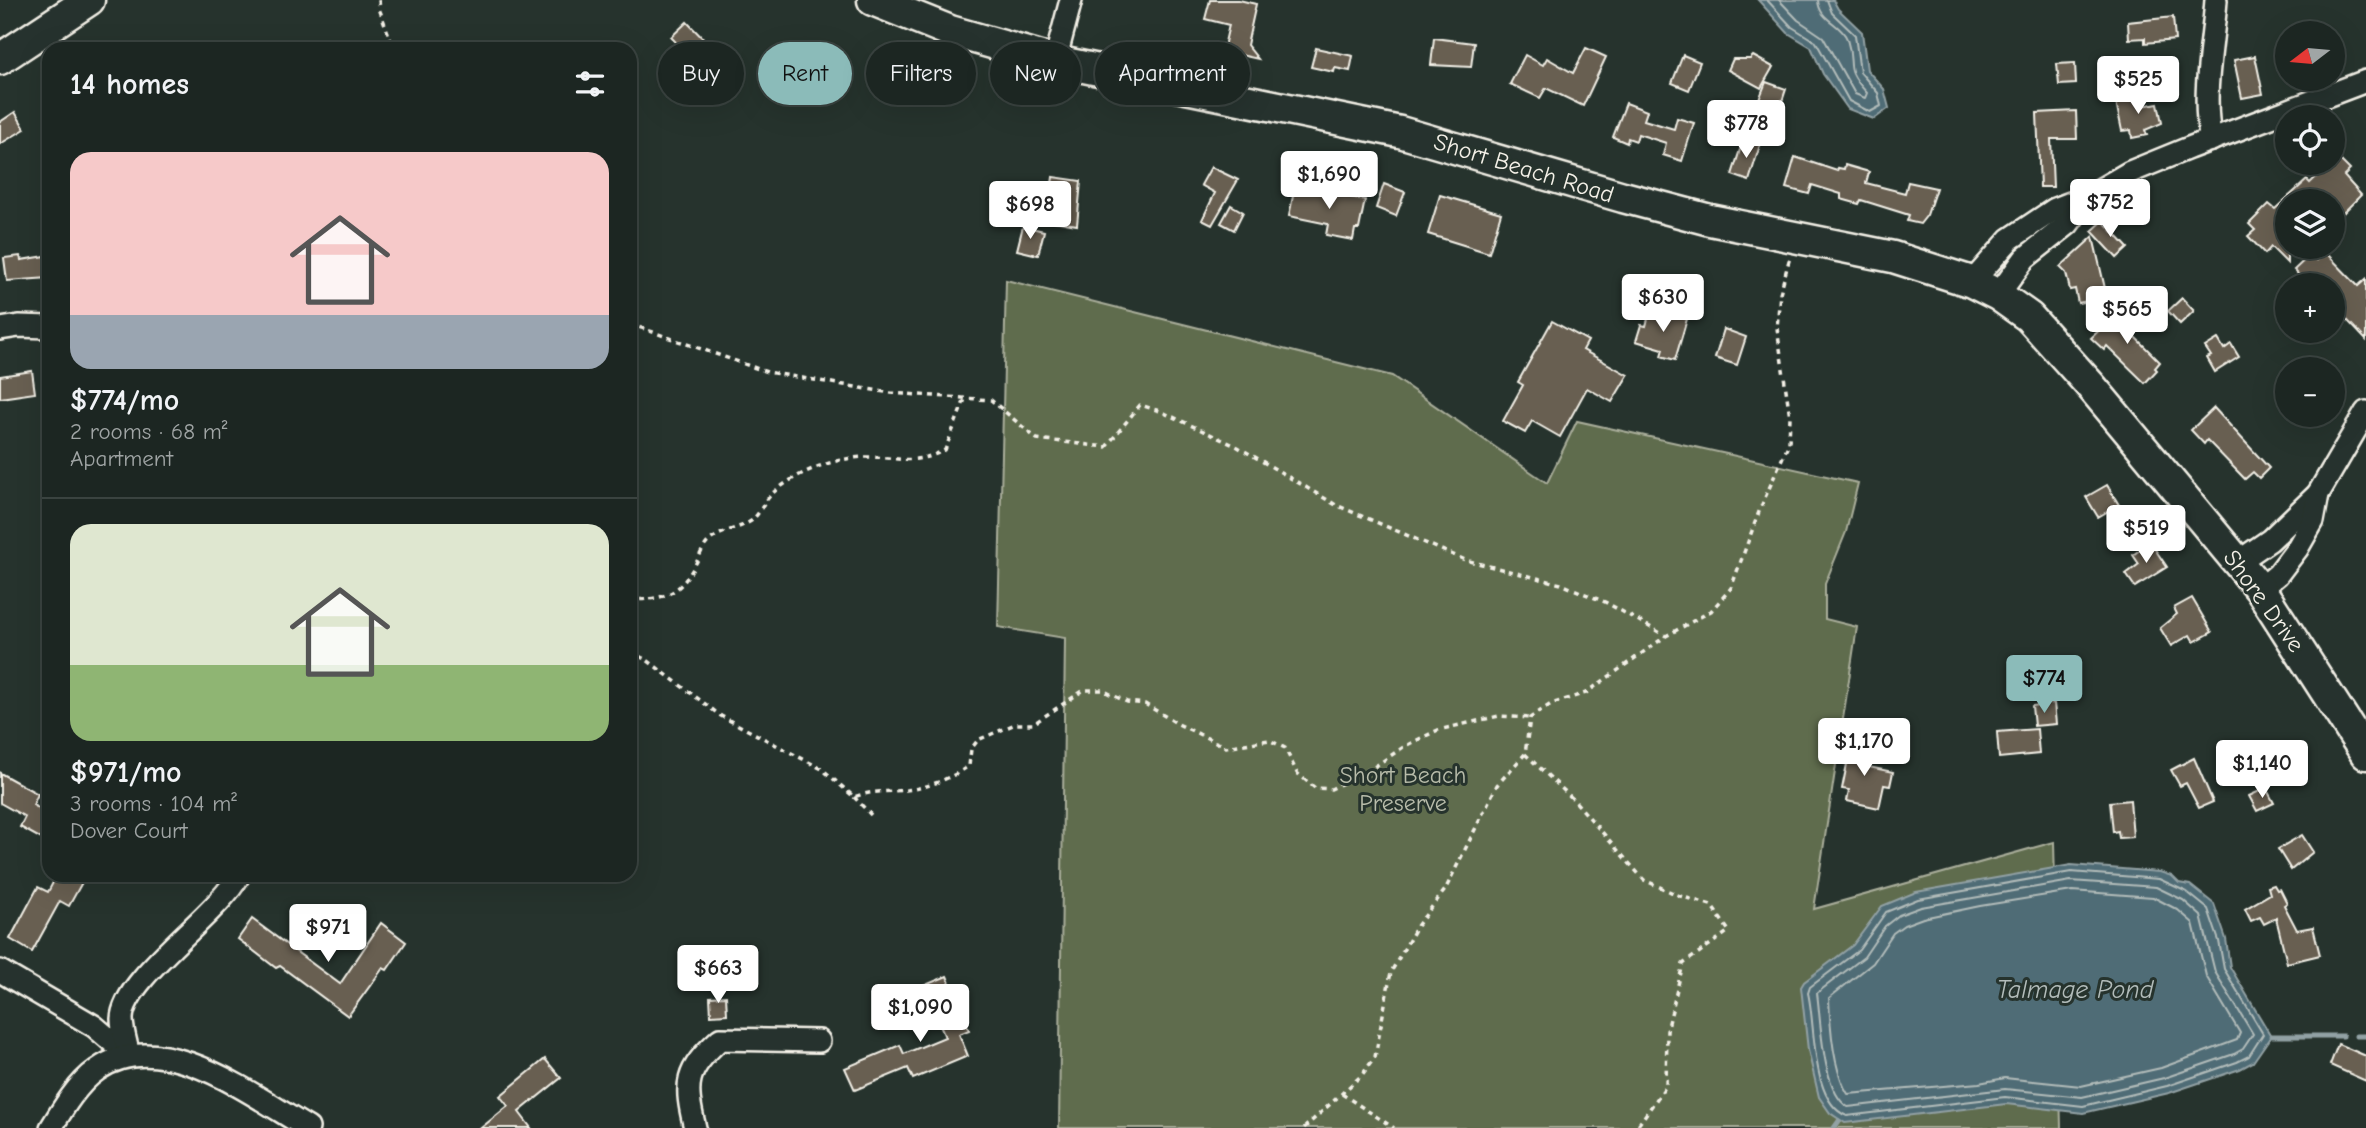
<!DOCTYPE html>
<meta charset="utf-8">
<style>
body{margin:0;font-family:"Comic Neue",sans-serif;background:#252e2a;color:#f1f3f6;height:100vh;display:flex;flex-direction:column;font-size:26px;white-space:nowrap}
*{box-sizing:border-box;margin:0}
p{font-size:23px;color:#a0a5a5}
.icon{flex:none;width:38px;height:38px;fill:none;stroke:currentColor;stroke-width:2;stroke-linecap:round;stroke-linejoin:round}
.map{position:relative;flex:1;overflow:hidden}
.details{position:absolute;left:42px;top:42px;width:595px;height:840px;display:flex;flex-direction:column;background:#1c2622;border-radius:21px;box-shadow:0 7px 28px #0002,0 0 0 2px #3a4340}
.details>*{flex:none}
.banner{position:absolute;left:658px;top:42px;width:665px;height:63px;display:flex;gap:14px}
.needle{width:46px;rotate:254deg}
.fabs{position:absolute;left:2275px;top:21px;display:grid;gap:14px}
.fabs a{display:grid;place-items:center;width:70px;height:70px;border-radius:50%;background:#1c2622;box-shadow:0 7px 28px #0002,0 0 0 2px #3a4340;font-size:35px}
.price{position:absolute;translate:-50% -60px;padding:0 16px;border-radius:7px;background:#fff;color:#222;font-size:23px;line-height:46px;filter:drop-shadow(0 2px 4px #0008)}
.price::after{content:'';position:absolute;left:50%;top:42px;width:21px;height:16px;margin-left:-10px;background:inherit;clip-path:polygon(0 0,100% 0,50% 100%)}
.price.selected{background:#8bbbb9;color:#111}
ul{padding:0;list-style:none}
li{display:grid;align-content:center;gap:14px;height:371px;padding:0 28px}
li+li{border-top:2px solid #3a4340}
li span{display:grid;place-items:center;height:217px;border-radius:21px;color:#555}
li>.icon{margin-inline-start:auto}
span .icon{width:126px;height:126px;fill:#fffc;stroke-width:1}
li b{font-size:30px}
h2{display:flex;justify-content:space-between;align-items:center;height:84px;padding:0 28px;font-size:30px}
.chip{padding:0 24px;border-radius:32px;background:#1c2622;box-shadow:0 7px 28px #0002,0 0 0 2px #3a4340;font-size:24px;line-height:63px}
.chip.selected{background:#8bbbb9;color:#111}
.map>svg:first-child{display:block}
.green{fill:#5f6c4e;stroke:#aaae9b;stroke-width:2}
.water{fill:#506c76;stroke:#92a1a4;stroke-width:2}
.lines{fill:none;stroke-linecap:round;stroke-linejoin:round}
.shore{stroke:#b2bcba;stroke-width:2}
.stream{stroke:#92a1a4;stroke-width:5}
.building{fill:#675e51;stroke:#f4f1e8;stroke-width:2}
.street-casing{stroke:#f4f1e8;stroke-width:26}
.secondary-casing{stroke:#f4f1e8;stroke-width:35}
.path{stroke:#f4f1e8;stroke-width:3.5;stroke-dasharray:5 5;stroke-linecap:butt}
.street{stroke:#26332d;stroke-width:21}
.secondary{stroke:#26332d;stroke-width:30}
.labels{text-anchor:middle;stroke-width:6;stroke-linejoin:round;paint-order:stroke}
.street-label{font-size:24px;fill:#f4f1e8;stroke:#26332d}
.park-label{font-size:24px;fill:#b8bcaa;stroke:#26332d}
.water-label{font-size:26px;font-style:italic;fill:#b2bcba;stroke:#26332d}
</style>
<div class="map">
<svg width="2366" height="1128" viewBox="0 0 2366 1128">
<rect width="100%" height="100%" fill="#26332d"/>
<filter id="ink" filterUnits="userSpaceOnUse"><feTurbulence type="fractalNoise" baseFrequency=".0143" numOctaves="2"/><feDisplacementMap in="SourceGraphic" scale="14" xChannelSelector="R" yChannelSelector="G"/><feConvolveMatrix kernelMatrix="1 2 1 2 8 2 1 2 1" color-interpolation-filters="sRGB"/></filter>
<g filter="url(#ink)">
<path class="green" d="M 1006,280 L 1392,376 L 1547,483 L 1577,421 L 1858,483 L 1846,532 L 1825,584 L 1825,619 L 1857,627 L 1814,909 L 2054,842 L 2061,1128 L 1059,1128 L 1065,638 L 998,627 Z"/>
<g class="water">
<path d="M 1758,0 L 1833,0 L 1838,9 L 1862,32 L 1867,70 L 1884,89 L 1889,108 L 1874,119 L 1848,109 L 1823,74 L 1811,47 L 1788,33 Z"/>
<path d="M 2071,865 L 2160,872 L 2172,876 L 2179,883 L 2190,885 L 2214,904 L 2226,939 L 2230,967 L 2271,1036 L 2253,1062 L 2240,1069 L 2169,1093 L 2083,1113 L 2006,1104 L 1845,1123 L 1830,1113 L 1819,1097 L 1808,1050 L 1801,987 L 1804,982 L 1853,945 L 1882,906 L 1916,892 Z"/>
</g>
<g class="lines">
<g class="shore">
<path d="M 1767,0 L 1792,27 L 1816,42 L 1849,101 L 1870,112 L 1881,106 L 1878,93 L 1860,72 L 1855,35 L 1832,13 L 1827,0"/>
<path d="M 1779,0 L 1798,20 L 1823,37 L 1855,94 L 1865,98 L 1867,93 C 1842,66 1856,67 1847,39 C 1841,23 1819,21 1818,0"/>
<path d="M 2071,872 L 2159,879 L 2187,892 L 2208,909 L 2219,941 L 2224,969 L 2263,1034 L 2249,1056 L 2237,1062 L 2167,1086 L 2083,1106 L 2005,1097 L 1847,1116 C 1810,1102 1816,1025 1808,993 L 1810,987 L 1859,950 L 1886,912 L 1918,899 Z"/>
<path d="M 2071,881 L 2156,887 L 2183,900 L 2201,916 L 2215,972 L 2253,1034 L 2243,1049 L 2234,1054 L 2164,1078 L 2082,1097 L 2005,1089 L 1848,1107 C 1822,1092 1821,1021 1817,993 L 1864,957 L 1885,926 L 1899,915 L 1921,907 Z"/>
<path d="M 2072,891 L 2153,897 L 2178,910 L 2193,923 L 2206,976 L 2240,1033 L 2237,1040 L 2161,1068 L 2081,1086 L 2005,1078 L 1979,1083 L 1848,1094 C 1833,1071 1830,1025 1829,998 L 1873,963 L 1893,933 L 1904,925 L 1923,918 L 1980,906 Z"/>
</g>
<g class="stream">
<path d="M 2271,1036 L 2343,1036"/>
<path d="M 2356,1036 L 2366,1036"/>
<path d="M 1834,1128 L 1839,1121"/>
</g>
</g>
<g class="building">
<path d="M 1210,0 L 1239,0 L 1256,4 L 1247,45 L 1258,59 L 1223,51 L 1229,25 L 1205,19 Z"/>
<path d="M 2173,17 L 2175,40 L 2145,43 L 2145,38 L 2129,39 L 2128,22 Z"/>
<path d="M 687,22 L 717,53 L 714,56 L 729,72 L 710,90 L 695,74 L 701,69 L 671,37 Z"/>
<path d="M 1434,38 L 1474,43 L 1471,67 L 1431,65 Z"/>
<path d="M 1316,48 L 1353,56 L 1350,71 L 1335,68 L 1334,72 L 1311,67 Z"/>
<path d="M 1586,48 L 1606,57 L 1583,106 L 1546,88 L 1540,98 L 1510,84 L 1525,55 L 1543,65 L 1547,58 L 1573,73 Z"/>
<path d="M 1683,55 L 1700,62 L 1689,90 L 1672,83 Z"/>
<path d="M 1753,56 L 1773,67 L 1761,88 L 1728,70 L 1733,59 L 1750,59 Z"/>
<path d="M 2255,56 L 2263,94 L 2242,98 L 2234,60 Z"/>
<path d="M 812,61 L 814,85 L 771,88 L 769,64 Z"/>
<path d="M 2075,63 L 2076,84 L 2059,85 L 2057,64 Z"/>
<path d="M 1766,82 L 1786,89 L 1775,123 L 1753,115 Z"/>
<path d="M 2140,97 L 2142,106 L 2158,103 L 2162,123 L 2145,130 L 2147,135 L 2132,138 L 2131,130 L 2122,131 L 2116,102 Z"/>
<path d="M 1626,103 L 1647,111 L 1644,120 L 1674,129 L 1677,118 L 1694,123 L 1682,161 L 1663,155 L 1666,143 L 1638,134 L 1636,141 L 1628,138 L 1627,143 L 1613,137 Z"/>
<path d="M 2076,111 L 2077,139 L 2051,139 L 2053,187 L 2040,187 L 2037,113 Z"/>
<path d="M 15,112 L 25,129 L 0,144 L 0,122 Z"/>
<path d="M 1743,140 L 1760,145 L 1749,181 L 1732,175 Z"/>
<path d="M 1795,157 L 1837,171 L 1838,168 L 1844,169 L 1845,165 L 1869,172 L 1866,183 L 1905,193 L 1908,182 L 1936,188 L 1927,215 L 1920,224 L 1907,221 L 1909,215 L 1861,200 L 1859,204 L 1841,199 L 1841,194 L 1812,185 L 1809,194 L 1786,188 Z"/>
<path d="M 2337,157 L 2350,170 L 2344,176 L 2361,195 L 2333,223 L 2333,201 L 2287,201 L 2287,263 L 2271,247 L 2265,254 L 2248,236 L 2255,230 L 2249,224 L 2269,204 L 2275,209 L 2307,180 L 2310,183 Z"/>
<path d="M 1211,167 L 1238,180 L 1212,225 L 1202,220 L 1215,193 L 1201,185 Z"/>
<path d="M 1053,177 L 1081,181 L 1077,225 L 1047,220 Z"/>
<path d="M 1384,184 L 1405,192 L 1396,216 L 1376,208 Z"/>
<path d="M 1295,186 L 1365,200 L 1359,229 L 1355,229 L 1353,240 L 1326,235 L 1328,224 L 1289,216 Z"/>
<path d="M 1440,195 L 1501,213 L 1489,253 L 1428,234 Z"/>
<path d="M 1231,205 L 1243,212 L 1234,230 L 1221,223 Z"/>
<path d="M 2103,221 L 2128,248 L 2117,258 L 2092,231 Z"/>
<path d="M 1023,226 L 1044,231 L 1038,255 L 1017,250 Z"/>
<path d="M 2093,237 L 2107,297 L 2078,303 L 2075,289 L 2070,290 L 2066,273 L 2060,267 Z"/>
<path d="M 2325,252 L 2358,286 L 2366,279 L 2366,340 L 2333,305 L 2333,285 L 2295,285 L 2302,278 L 2294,270 L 2311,254 L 2317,260 Z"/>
<path d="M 20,256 L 21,260 L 46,256 L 49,278 L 7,281 L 4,258 Z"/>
<path d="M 2182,298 L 2194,311 L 2180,324 L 2168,311 Z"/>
<path d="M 2123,308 L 2134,319 L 2127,326 L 2131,331 L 2130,332 L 2160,362 L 2155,368 L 2157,370 L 2145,383 L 2107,346 L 2104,350 L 2091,338 Z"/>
<path d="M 1663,313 L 1687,319 L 1675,360 L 1661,356 L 1663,349 L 1636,341 L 1641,325 L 1646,326 L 1649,315 L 1661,318 Z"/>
<path d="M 1552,321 L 1588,341 L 1583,350 L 1628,375 L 1612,402 L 1587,388 L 1560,437 L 1532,421 L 1525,433 L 1503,421 L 1523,385 L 1518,382 Z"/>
<path d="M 1724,329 L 1746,337 L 1737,365 L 1715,358 Z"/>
<path d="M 2218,339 L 2224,349 L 2231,344 L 2239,357 L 2215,372 L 2207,358 L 2211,356 L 2205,347 Z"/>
<path d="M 32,371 L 35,393 L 0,398 L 0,376 Z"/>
<path d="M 2214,408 L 2269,468 L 2259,478 L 2253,472 L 2245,479 L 2207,440 L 2204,444 L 2191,430 Z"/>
<path d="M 2107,485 L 2119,505 L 2098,517 L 2086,497 Z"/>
<path d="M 2150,542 L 2167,567 L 2135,587 L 2126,574 L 2139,564 L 2133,555 Z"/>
<path d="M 2192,598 L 2212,632 L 2194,642 L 2190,635 L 2171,646 L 2160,628 L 2177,614 L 2174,608 Z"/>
<path d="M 2054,703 L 2056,724 L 2034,726 L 2032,706 Z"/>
<path d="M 2037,729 L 2039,754 L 1999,758 L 1997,732 Z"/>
<path d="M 1847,743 L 1867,747 L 1864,766 L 1893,772 L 1890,786 L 1884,785 L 1879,808 L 1847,801 L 1849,790 L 1842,789 L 1847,764 L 1843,763 Z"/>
<path d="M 2194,758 L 2213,802 L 2199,808 L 2186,783 L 2180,786 L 2171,770 Z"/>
<path d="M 0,773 L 38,794 L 33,805 L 49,814 L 49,843 L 20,827 L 25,817 L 0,803 Z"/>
<path d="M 2266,788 L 2274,803 L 2257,811 L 2249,796 Z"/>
<path d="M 2130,800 L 2133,837 L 2119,838 L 2118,831 L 2113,832 L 2110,802 Z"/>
<path d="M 2302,835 L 2313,852 L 2291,870 L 2278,849 Z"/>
<path d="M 57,875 L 86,875 L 69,906 L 60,901 L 32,952 L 10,939 L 38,887 L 48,892 Z"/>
<path d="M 2274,885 L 2277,890 L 2280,889 L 2287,903 L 2284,905 L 2297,930 L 2313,927 L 2320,955 L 2287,963 L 2276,918 L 2264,924 L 2260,917 L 2251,921 L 2245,909 L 2270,894 L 2268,887 Z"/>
<path d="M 252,919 L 340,984 L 381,923 L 406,942 L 387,970 L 383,968 L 348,1016 L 280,966 L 276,968 L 238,939 Z"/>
<path d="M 947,976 L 969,1030 L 959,1034 L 968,1056 L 913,1079 L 908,1068 L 855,1090 L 845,1068 L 900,1045 L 904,1054 L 945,1037 L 923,986 Z"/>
<path d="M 726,996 L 727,1014 L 711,1015 L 710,997 Z"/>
<path d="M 2338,1044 L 2366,1056 L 2366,1081 L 2330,1065 Z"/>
<path d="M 545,1059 L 561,1078 L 519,1112 L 531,1128 L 481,1128 L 508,1106 L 500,1096 Z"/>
</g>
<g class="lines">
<defs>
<g id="street">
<path d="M 1055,61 L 1071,0"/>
<path d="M 2211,140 C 2201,95 2213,45 2216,0"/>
<path d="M 1972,282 L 2010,239 L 2055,209 L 2089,196 L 2130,172 L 2189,148 L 2366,81"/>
<path d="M 1998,295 L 2025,258 L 2068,224 L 2089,196"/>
<path d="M 0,329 L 19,326 L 49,327"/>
<path d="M 2238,562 L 2270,540 L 2318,494"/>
<path d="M 2260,589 L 2278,574 L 2297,549 L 2313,521 L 2318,494 L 2366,412"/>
<path d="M 0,971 L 94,1026 L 129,1056"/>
<path d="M 129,1056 C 127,1045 122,1031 122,1019 C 123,978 218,915 239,875"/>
<path d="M 51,1128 C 63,1108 78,1083 97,1070 C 161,1024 253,1096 308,1128"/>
<path d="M 695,1128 C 684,1083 685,1071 720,1039 L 819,1041"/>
</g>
<g id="secondary">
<path d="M 873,0 L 950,31 L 1055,61 L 1400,132 L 1623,197 L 1710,220 L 1893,257 L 1972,282 L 1998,295 L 2029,317 L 2091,386 L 2260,589 L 2366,754"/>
<path d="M 0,59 L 89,0"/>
</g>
</defs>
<use href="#street" class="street-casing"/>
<use href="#secondary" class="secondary-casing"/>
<g class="path">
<path d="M 379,0 L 380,11 L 394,49"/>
<path d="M 630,324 L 767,372 L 891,393 L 991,400 L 1037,439 L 1106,447 L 1140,405 L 1160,411 L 1238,447 L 1336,505 L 1465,560 L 1561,584 L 1605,602 L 1666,636"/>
<path d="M 630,600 C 664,599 678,596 695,565 C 699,558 702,548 708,542 C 721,530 737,530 751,521 C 760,514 765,499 774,492 C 799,471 836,457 868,457 C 902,457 911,466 945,450 L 965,399"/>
<path d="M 630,652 L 647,660 L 721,716 L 822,769 L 854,797 C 874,789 897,793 919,788 C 936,784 954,776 969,766 L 971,749 L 978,740 L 1015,724 L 1033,724 L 1084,690 L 1102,690 L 1127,702 L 1145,704 L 1178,724 L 1226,747 L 1269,740 L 1285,748 L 1297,773 L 1315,788 L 1331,789 L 1374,767 L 1405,746 L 1438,730 L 1499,716 L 1530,718"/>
<path d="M 1525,754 L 1573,799 L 1644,880 L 1680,896 L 1711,905 L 1729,931 L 1683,964 L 1667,1031 L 1666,1086 L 1636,1128"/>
<path d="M 854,797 L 871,815"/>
<path d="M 1342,1094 L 1394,1128"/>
<path d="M 1304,1128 L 1362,1075 L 1375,1057 L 1391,972 L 1417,926 L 1445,890 L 1497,785 L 1525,754 L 1530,718 L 1551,704 L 1586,693 L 1666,636 L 1711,611 L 1731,588 L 1760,509 L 1789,443 L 1790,417 L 1777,328 L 1780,293 L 1790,257"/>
</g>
<use href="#street" class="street"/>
<use href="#secondary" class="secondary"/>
</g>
</g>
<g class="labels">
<g class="street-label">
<text transform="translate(1524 168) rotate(17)" y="8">Short Beach Road</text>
<text transform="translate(2264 601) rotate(54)" y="8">Shore Drive</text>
</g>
<g class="park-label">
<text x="1403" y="783">Short Beach<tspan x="1403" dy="28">Preserve</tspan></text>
</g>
<g class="water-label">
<text x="2075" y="998">Talmage Pond</text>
</g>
</g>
</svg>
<div class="fabs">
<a><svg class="needle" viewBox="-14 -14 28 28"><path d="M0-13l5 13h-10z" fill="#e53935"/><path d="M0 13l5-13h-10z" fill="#a0a5a5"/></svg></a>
<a><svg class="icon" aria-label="locate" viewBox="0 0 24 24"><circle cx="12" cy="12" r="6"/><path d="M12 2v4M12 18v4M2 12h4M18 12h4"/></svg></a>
<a><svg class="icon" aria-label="layers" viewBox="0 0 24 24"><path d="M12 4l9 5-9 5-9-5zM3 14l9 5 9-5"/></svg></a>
<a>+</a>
<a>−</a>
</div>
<b class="price" style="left:2138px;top:116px">$525</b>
<b class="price" style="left:1746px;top:160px">$778</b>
<b class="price" style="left:1329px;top:211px">$1,690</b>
<b class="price" style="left:2110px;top:239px">$752</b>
<b class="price" style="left:1030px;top:241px">$698</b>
<b class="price" style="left:1663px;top:334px">$630</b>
<b class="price" style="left:2127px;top:346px">$565</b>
<b class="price" style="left:2146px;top:565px">$519</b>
<b class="price selected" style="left:2044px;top:715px">$774</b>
<b class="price" style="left:1864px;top:778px">$1,170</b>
<b class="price" style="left:2262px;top:800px">$1,140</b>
<b class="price" style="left:328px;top:964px">$971</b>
<b class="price" style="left:718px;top:1005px">$663</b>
<b class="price" style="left:920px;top:1044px">$1,090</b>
<div class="banner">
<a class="chip">Buy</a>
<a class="chip selected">Rent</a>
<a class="chip">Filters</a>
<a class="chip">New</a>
<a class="chip">Apartment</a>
</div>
<section class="details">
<h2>14 homes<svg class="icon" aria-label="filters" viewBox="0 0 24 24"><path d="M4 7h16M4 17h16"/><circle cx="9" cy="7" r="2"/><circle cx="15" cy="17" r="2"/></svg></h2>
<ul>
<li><span style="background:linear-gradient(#f6c9c9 75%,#9aa5b1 0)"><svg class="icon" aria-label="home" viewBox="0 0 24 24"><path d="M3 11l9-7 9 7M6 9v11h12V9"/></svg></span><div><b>$774/mo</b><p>2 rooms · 68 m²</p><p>Apartment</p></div></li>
<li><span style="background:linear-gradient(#dfe7d0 65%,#8fb573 0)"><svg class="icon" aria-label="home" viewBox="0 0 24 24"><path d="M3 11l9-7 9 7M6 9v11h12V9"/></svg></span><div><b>$971/mo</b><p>3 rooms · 104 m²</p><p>Dover Court</p></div></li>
</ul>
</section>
</div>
